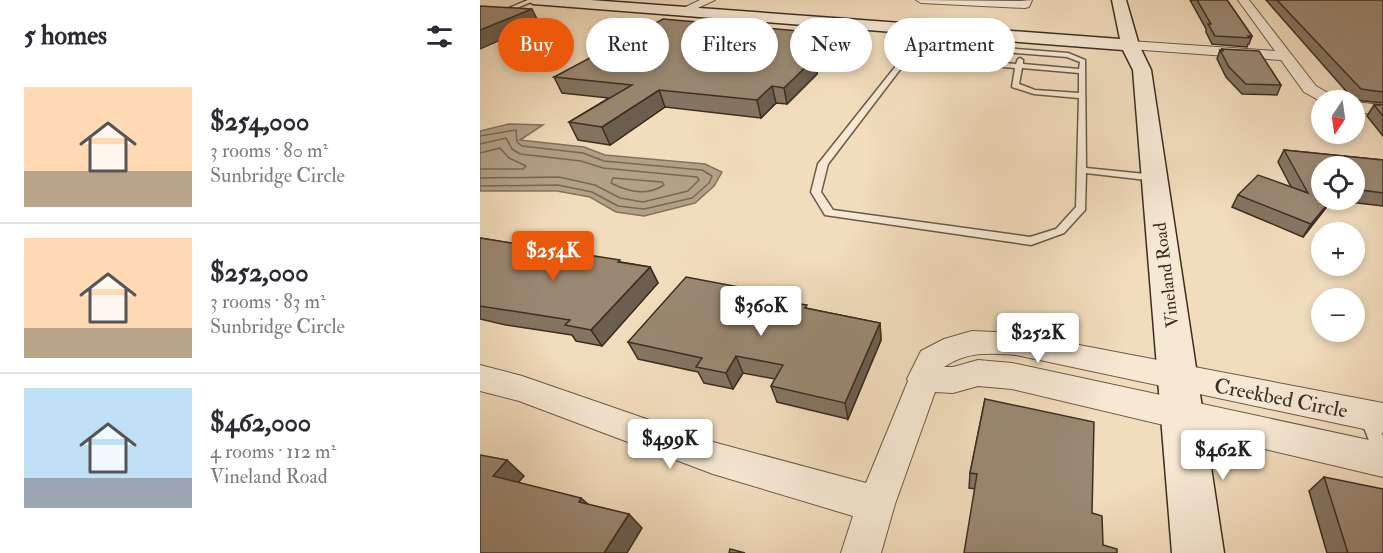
<!DOCTYPE html>
<meta charset="utf-8">
<style>
body{margin:0;font-family:"IM FELL Double Pica",serif;background:#f7f7f7;color:#2b2b33;height:100vh;display:flex;flex-direction:column;font-size:22px;white-space:nowrap}
*{box-sizing:border-box;margin:0}
p{font-size:20px;color:#7c7c81}
.icon{flex:none;width:33px;height:33px;fill:none;stroke:currentColor;stroke-width:2;stroke-linecap:round;stroke-linejoin:round}
.map{position:relative;flex:1;overflow:hidden}
.details{display:flex;flex-direction:column;background:#fff;width:480px}
.details>*{flex:none}
.banner{position:absolute;left:18px;top:18px;width:570px;height:54px;display:flex;gap:12px}
.needle{width:39px;rotate:193deg}
.tools{position:absolute;left:831px;top:90px;display:grid;gap:12px}
.tools a{display:grid;place-items:center;width:54px;height:54px;border-radius:50%;background:#fff;box-shadow:0 3px 9px #0003;font-size:30px}
.price{position:absolute;translate:-50% -51px;padding:0 14px;border-radius:6px;background:#fff;color:#222;font-size:20px;line-height:39px;filter:drop-shadow(0 2px 3px #0008)}
.price::after{content:'';position:absolute;left:50%;top:36px;width:18px;height:14px;margin-left:-9px;background:inherit;clip-path:polygon(0 0,100% 0,50% 100%)}
.price.selected{background:#ea580c;color:#fff}
ul{padding:0;list-style:none}
li{display:flex;align-items:center;gap:18px;height:150px;padding:0 24px}
li+li{border-top:2px solid #e1e1e2}
li span{display:grid;place-items:center;flex:none;width:168px;height:120px;border-radius:0px;color:#555}
li>.icon{margin-inline-start:auto}
span .icon{width:72px;height:72px;fill:#fffc;stroke-width:1}
li b{font-size:26px}
h2{display:flex;justify-content:space-between;align-items:center;height:72px;padding:0 24px;font-size:26px}
.chip{padding:0 21px;border-radius:27px;background:#fff;box-shadow:0 3px 9px #0003;font-size:21px;line-height:54px}
.chip.selected{background:#ea580c;color:#fff}
main{display:flex;flex:1;min-height:0}
.map>svg:first-child{display:block}
.water{fill:#b3a187;stroke:#83735e;stroke-width:1.5}
.lines{fill:none;stroke-linecap:round;stroke-linejoin:round}
.shore{stroke:#786854;stroke-width:1.5}
.lane-casing{stroke:#695a48;stroke-width:3}
.street-casing{stroke:#695a48;stroke-width:2}
.secondary-casing{stroke:#3c2e21;stroke-width:3}
.lane{fill:#f6e8d3;fill-rule:evenodd}
.street{fill:#f6e8d3;fill-rule:evenodd}
.secondary{fill:#f6e8d3;fill-rule:evenodd}
.wall{fill:#847562;stroke:#3c2e21;stroke-width:1.5;fill-rule:evenodd}
.shaded-wall{fill:#6c5f50;stroke:#3c2e21;stroke-width:1.5}
.building{fill:#9a8872;stroke:#3c2e21;stroke-width:1.5}
.labels{text-anchor:middle;stroke-width:4.5;stroke-linejoin:round;paint-order:stroke}
.street-label{font-size:18px;fill:#3c2e21;stroke:#f6e8d3}
.near-street-label{font-size:21px;fill:#3c2e21;stroke:#f6e8d3}
</style>
<main>
<section class="details">
<h2>5 homes<svg class="icon" aria-label="filters" viewBox="0 0 24 24"><path d="M4 7h16M4 17h16"/><circle cx="9" cy="7" r="2"/><circle cx="15" cy="17" r="2"/></svg></h2>
<ul>
<li><span style="background:linear-gradient(#ffd9b3 70%,#b9a48a 0)"><svg class="icon" aria-label="home" viewBox="0 0 24 24"><path d="M3 11l9-7 9 7M6 9v11h12V9"/></svg></span><div><b>$254,000</b><p>3 rooms · 80 m²</p><p>Sunbridge Circle</p></div></li>
<li><span style="background:linear-gradient(#ffd9b3 75%,#b9a48a 0)"><svg class="icon" aria-label="home" viewBox="0 0 24 24"><path d="M3 11l9-7 9 7M6 9v11h12V9"/></svg></span><div><b>$252,000</b><p>3 rooms · 83 m²</p><p>Sunbridge Circle</p></div></li>
<li><span style="background:linear-gradient(#bfe0f5 75%,#9aa5b1 0)"><svg class="icon" aria-label="home" viewBox="0 0 24 24"><path d="M3 11l9-7 9 7M6 9v11h12V9"/></svg></span><div><b>$462,000</b><p>4 rooms · 112 m²</p><p>Vineland Road</p></div></li>
</ul>
</section>
<div class="map">
<svg width="903" height="553" viewBox="0 0 903 553">
<rect width="100%" height="100%" fill="#f1dcbc"/>
<filter id="stains"><feTurbulence type="fractalNoise" baseFrequency=".00333" numOctaves="4"/><feColorMatrix values="0 0 0 0 .2 0 0 0 0 .09 0 0 0 0 .02 0 0 0 .5 -.17"/></filter>
<radialGradient id="worn" r=".72"><stop offset=".6" stop-color="#630" stop-opacity="0"/><stop offset="1" stop-color="#630" stop-opacity=".3"/></radialGradient>
<path class="water" d="M 29,124 L 63,125 L 40,140 L 104,147 L 125,155 L 225,164 L 242,172 L 234,186 L 215,203 L 164,216 L 136,212 L 110,197 L 77,191 L 0,191 L 0,131 Z"/>
<g class="lines">
<g class="shore">
<path d="M 0,136 L 36,130 L 37,142 L 42,146 L 103,153 L 124,161 L 222,170 L 232,176 L 229,183 L 212,198 L 164,209 L 138,206 L 112,192 L 78,185 L 0,186"/>
<path d="M 0,144 L 26,138 L 32,149 L 40,154 L 101,161 L 123,168 L 217,177 L 219,180 L 208,191 L 163,202 L 140,198 L 115,185 L 79,177 L 0,178"/>
<path d="M 0,153 L 20,148 L 29,158 L 46,166 L 43,169 L 0,169"/>
<path d="M 133,178 L 182,182 L 184,185 C 167,196 148,192 131,183 Z"/>
</g>
<defs>
<g id="lane">
<path d="M 48,0 L 56,0 L 27,12 L 22,11 Z"/>
<path d="M 448,42 L 588,53 L 605,60 L 606,168 L 675,175 L 680,178 L 675,181 L 606,173 L 605,210 L 584,233 L 551,245 L 345,215 L 331,192 L 338,164 L 431,47 ZM 448,46 L 587,57 L 600,62 L 599,69 L 543,64 L 543,60 L 540,58 L 538,59 L 536,64 L 431,55 L 435,49 ZM 428,59 L 535,68 L 532,87 L 554,94 L 599,98 L 596,207 L 576,229 L 550,237 L 353,210 L 341,192 L 348,164 ZM 542,68 L 599,73 L 599,93 L 555,90 L 539,84 Z"/>
<path d="M 887,408 L 892,410 L 903,436 L 903,464 L 897,461 L 879,415 L 882,410 Z"/>
</g>
<g id="street">
<path d="M 220,0 L 235,0 L 207,13 L 203,14 L 197,11 Z"/>
<path d="M 436,0 L 541,1 L 552,0 L 549,7 L 545,8 L 441,3 Z"/>
<path d="M 758,0 L 769,0 L 836,86 L 855,97 L 857,100 L 842,100 L 842,102 L 824,92 L 801,60 L 650,49 L 643,45 L 650,41 L 795,51 Z"/>
<path d="M 874,102 L 903,105 L 903,115 L 874,112 Z"/>
<path d="M 492,331 L 536,333 L 903,403 L 903,433 L 536,355 C 509,353 487,351 464,367 L 473,367 L 498,360 L 532,363 L 903,443 L 903,477 L 532,389 L 498,386 L 473,393 L 455,392 L 415,504 L 401,553 L 361,553 L 373,516 L 233,474 L 39,401 L 0,391 L 0,365 L 42,376 L 233,442 L 386,483 L 428,381 L 427,379 L 441,351 L 464,339 Z"/>
</g>
<path id="secondary" d="M 46,0 L 110,0 L 640,39 L 632,0 L 646,0 L 659,45 L 671,70 L 744,553 L 692,553 L 653,70 L 643,50 L 53,4 Z"/>
</defs>
<use href="#lane" class="lane-casing"/>
<use href="#street" class="street-casing"/>
<use href="#secondary" class="secondary-casing"/>
<use href="#lane" class="lane"/>
<use href="#street" class="street"/>
<use href="#secondary" class="secondary"/>
</g>
<g class="wall">
<path d="M 710,0 L 747,0 L 772,36 L 769,44 L 768,44 L 767,47 L 732,44 L 726,32 L 726,29 Z"/>
<path d="M 786,0 L 903,0 L 903,103 L 874,100 Z"/>
<path d="M 357,49 L 337,68 L 337,74 L 307,104 L 296,103 L 281,118 L 185,107 L 130,145 L 98,140 L 89,122 L 129,98 L 82,93 L 74,77 Z"/>
<path d="M 742,49 L 801,85 L 797,95 L 762,94 L 746,77 L 737,59 L 740,50 L 742,50 Z"/>
<path d="M 894,105 L 903,105 L 903,136 L 887,116 Z"/>
<path d="M 804,150 L 903,160 L 903,206 L 852,200 L 823,237 L 752,207 L 758,195 L 811,187 L 798,162 ZM 874,166 L 874,200 L 842,200 Z"/>
<path d="M 0,238 L 170,267 L 178,283 L 122,346 L 96,341 L 92,335 L 26,325 L 0,319 Z"/>
<path d="M 266,296 L 400,323 L 401,340 L 368,419 L 297,402 L 291,386 L 295,379 L 263,373 L 253,389 L 224,383 L 218,372 L 158,359 L 148,342 Z"/>
<path d="M 505,399 L 612,513 L 623,545 L 495,489 L 489,488 L 490,473 Z"/>
<path d="M 844,477 L 903,553 L 847,553 L 829,491 Z"/>
</g>
<g class="shaded-wall">
<path d="M 52,9 L 59,23 L 0,49 L 0,30 Z"/>
<path d="M 355,34 L 357,49 L 337,68 L 337,74 L 307,104 L 304,88 L 329,57 Z"/>
<path d="M 292,86 L 296,103 L 281,118 L 277,100 Z"/>
<path d="M 179,90 L 185,107 L 130,145 L 122,127 Z"/>
<path d="M 851,200 L 852,200 L 823,237 L 831,224 Z"/>
<path d="M 170,267 L 178,283 L 122,346 L 111,330 Z"/>
<path d="M 264,288 L 269,304 L 259,294 Z"/>
<path d="M 400,323 L 401,340 L 368,419 L 365,403 Z"/>
<path d="M 256,356 L 263,373 L 253,389 L 246,373 Z"/>
<path d="M 27,460 L 44,476 L 31,491 L 13,476 Z"/>
<path d="M 101,498 L 117,512 L 99,502 Z"/>
<path d="M 149,514 L 162,528 L 147,553 L 124,553 Z"/>
</g>
<g class="building">
<path d="M 717,0 L 747,0 L 772,36 L 768,36 L 770,38 L 735,36 L 728,24 L 731,24 Z"/>
<path d="M 797,0 L 903,0 L 903,92 L 881,89 Z"/>
<path d="M 0,6 L 52,9 L 0,30 Z"/>
<path d="M 183,19 L 355,34 L 329,57 L 335,58 L 304,88 L 292,86 L 277,100 L 179,90 L 122,127 L 89,122 L 152,85 L 74,77 Z"/>
<path d="M 742,49 L 779,51 L 801,85 L 766,84 L 749,67 L 740,50 L 743,51 Z"/>
<path d="M 894,105 L 903,105 L 903,116 Z"/>
<path d="M 804,150 L 903,160 L 903,193 L 874,189 L 874,166 L 842,166 L 842,200 L 851,200 L 831,224 L 758,195 L 778,175 L 828,193 Z"/>
<path d="M 0,238 L 140,260 L 138,262 L 170,267 L 111,330 L 85,325 L 90,320 L 0,306 Z"/>
<path d="M 206,277 L 264,288 L 259,294 L 327,305 L 325,308 L 400,323 L 365,403 L 291,386 L 303,365 L 256,356 L 246,373 L 216,367 L 222,358 L 148,342 Z"/>
<path d="M 505,399 L 614,422 L 612,513 L 622,516 L 623,545 L 637,549 L 637,553 L 484,553 L 497,474 L 490,473 Z"/>
<path d="M 0,455 L 27,460 L 13,476 L 101,498 L 99,502 L 149,514 L 124,553 L 0,553 Z"/>
<path d="M 844,477 L 903,489 L 903,553 L 868,553 Z"/>
<path d="M 250,549 L 265,553 L 249,553 Z"/>
</g>
<g class="labels">
<g class="street-label">
<text transform="translate(686 275) rotate(-97)" y="6">Vineland Road</text>
</g>
<g class="near-street-label">
<text transform="translate(801 398) rotate(11)" y="7">Creekbed Circle</text>
</g>
</g>
<rect width="100%" height="100%" filter="url(#stains)"/>
<rect width="100%" height="100%" fill="url(#worn)"/>
</svg>
<div class="tools">
<a><svg class="needle" viewBox="-14 -14 28 28"><path d="M0-13l5 13h-10z" fill="#e53935"/><path d="M0 13l5-13h-10z" fill="#7c7c81"/></svg></a>
<a><svg class="icon" aria-label="locate" viewBox="0 0 24 24"><circle cx="12" cy="12" r="6"/><path d="M12 2v4M12 18v4M2 12h4M18 12h4"/></svg></a>
<a>+</a>
<a>−</a>
</div>
<b class="price selected" style="left:73px;top:282px">$254K</b>
<b class="price" style="left:281px;top:337px">$360K</b>
<b class="price" style="left:558px;top:364px">$252K</b>
<b class="price" style="left:190px;top:470px">$499K</b>
<b class="price" style="left:743px;top:481px">$462K</b>
<div class="banner">
<a class="chip selected">Buy</a>
<a class="chip">Rent</a>
<a class="chip">Filters</a>
<a class="chip">New</a>
<a class="chip">Apartment</a>
</div>
</div>
</main>
